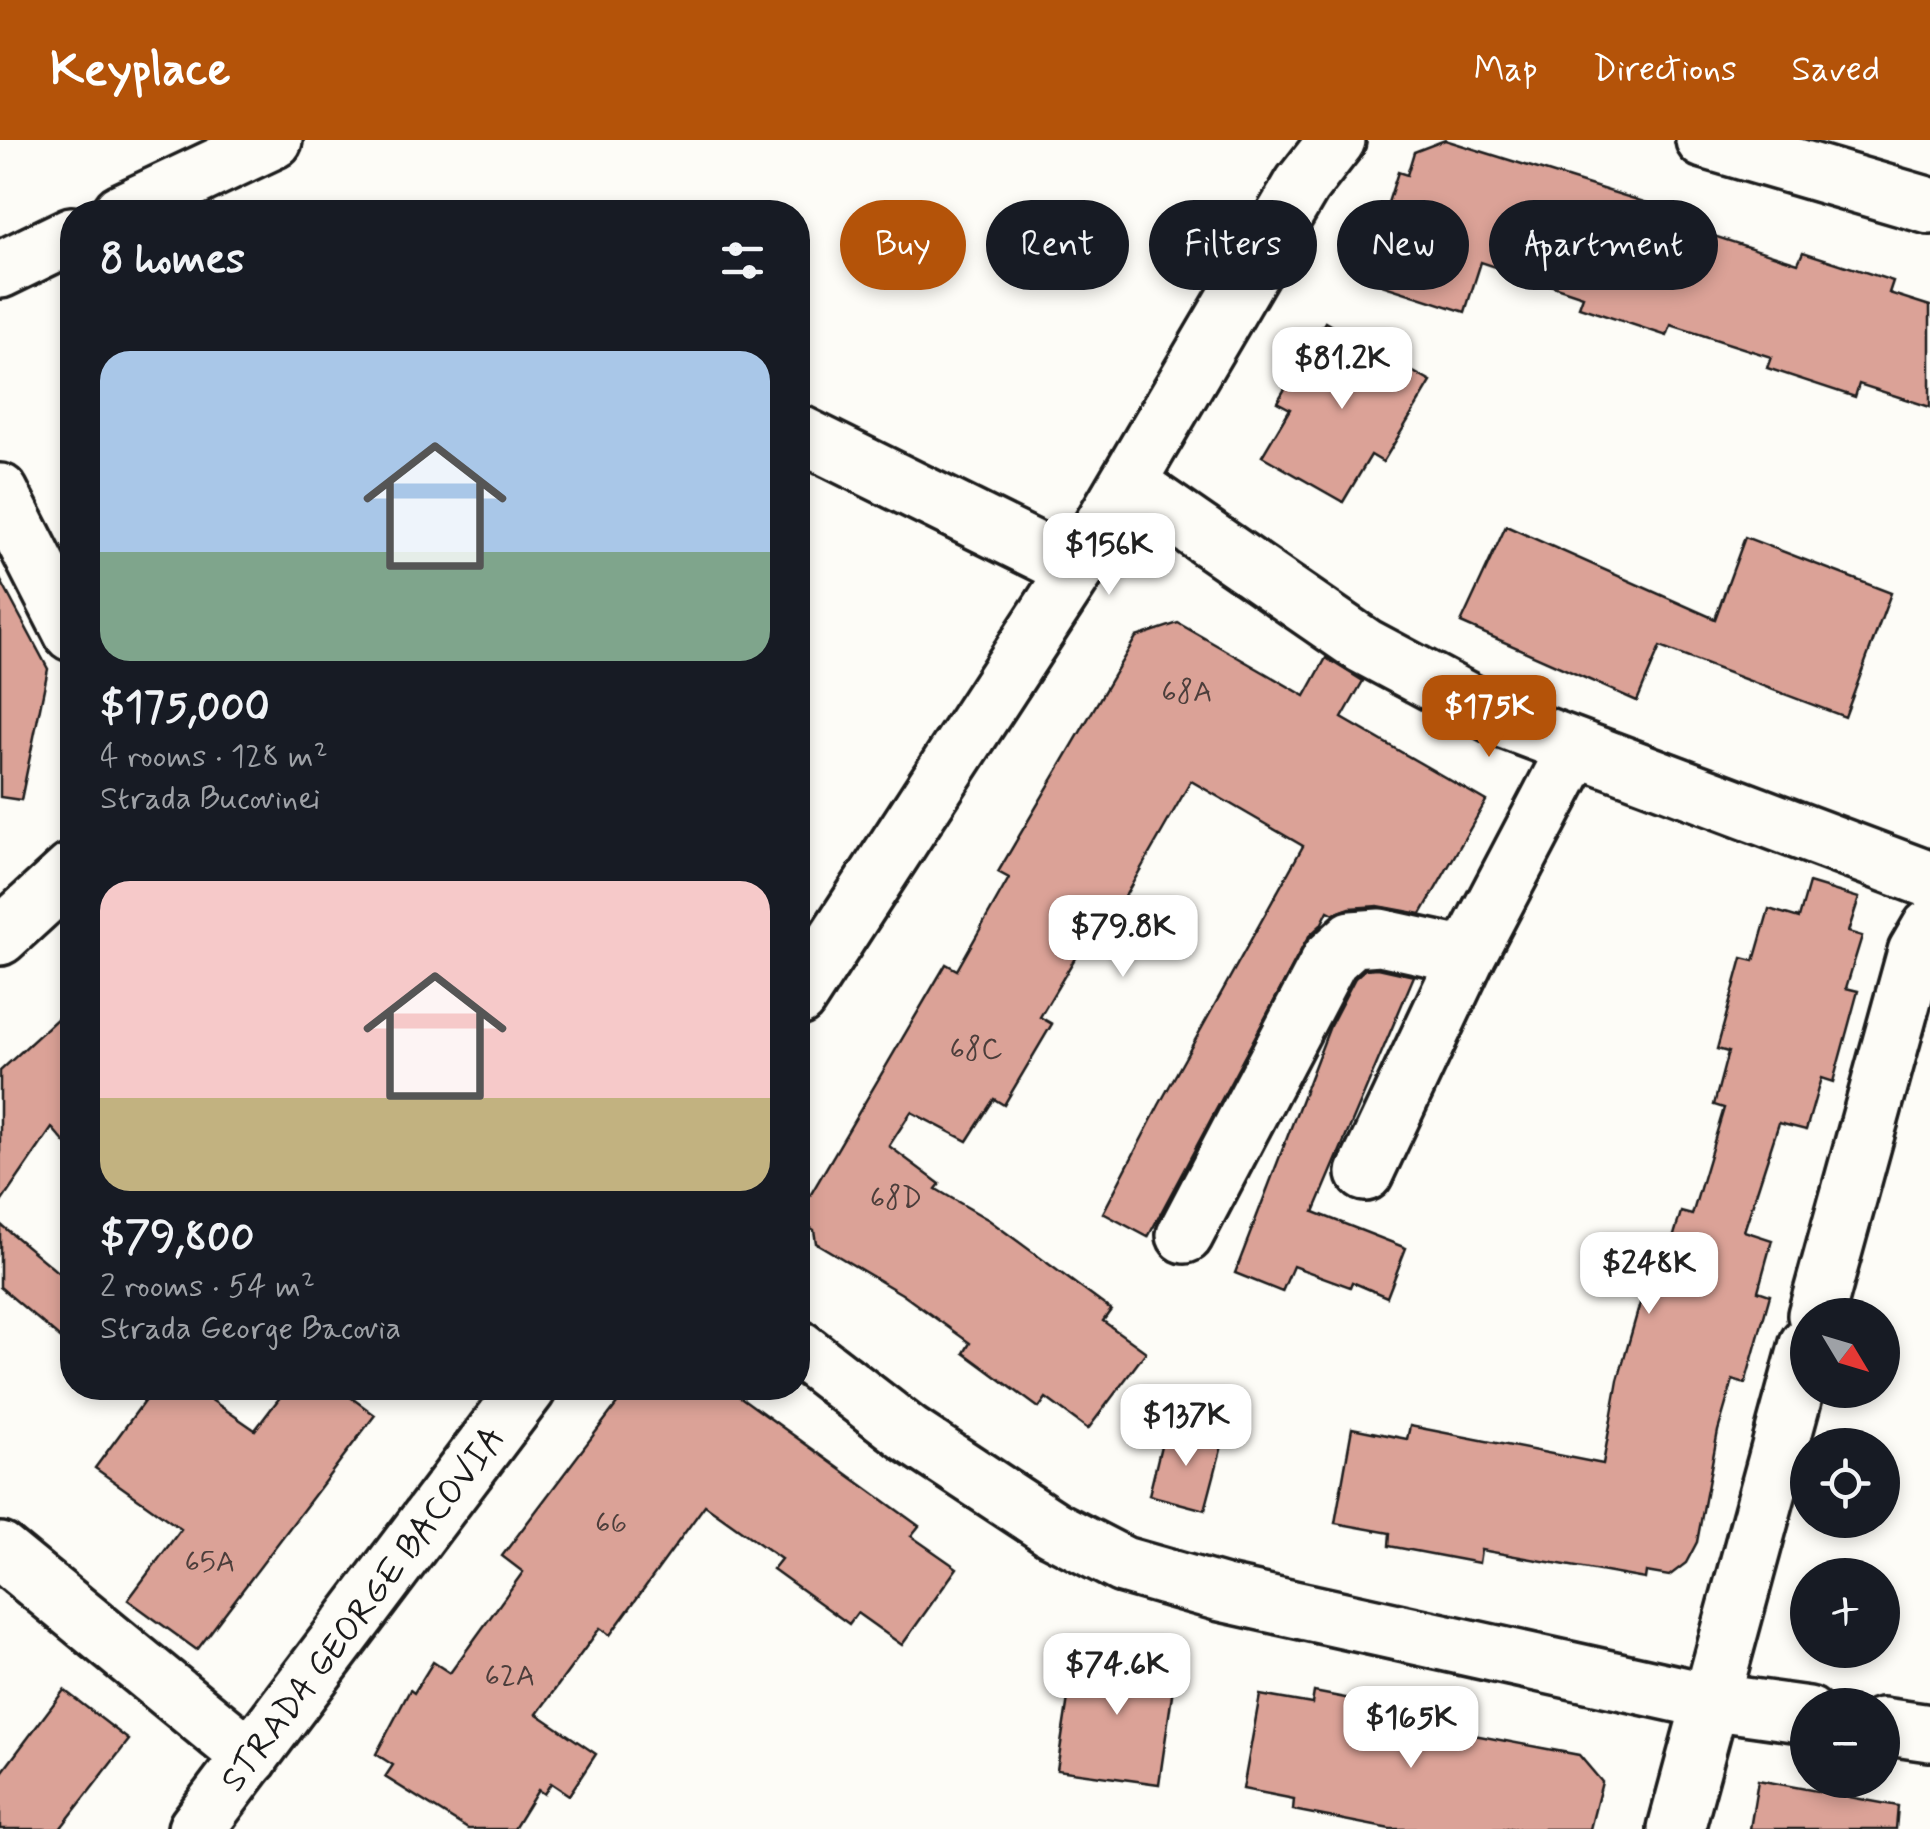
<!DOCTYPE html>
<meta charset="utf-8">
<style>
body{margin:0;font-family:Mynerve,sans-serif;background:#20242c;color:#f1f3f6;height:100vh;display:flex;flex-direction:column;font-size:38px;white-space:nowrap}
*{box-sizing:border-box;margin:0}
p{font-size:32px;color:#9ea1a6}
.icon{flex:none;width:55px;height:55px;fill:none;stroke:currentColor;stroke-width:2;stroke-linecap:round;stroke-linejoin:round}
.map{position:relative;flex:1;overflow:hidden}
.side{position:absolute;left:60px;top:60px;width:750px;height:1200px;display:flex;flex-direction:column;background:#171b24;border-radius:40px;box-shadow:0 5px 15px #0003}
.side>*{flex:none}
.guide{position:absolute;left:840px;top:60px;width:940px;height:90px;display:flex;gap:20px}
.needle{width:65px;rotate:128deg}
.fabs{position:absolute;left:1790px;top:1158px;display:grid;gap:20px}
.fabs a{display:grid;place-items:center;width:110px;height:110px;border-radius:50%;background:#171b24;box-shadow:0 5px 15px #0003;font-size:50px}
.price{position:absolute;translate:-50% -85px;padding:0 22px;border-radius:20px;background:#fff;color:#222;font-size:32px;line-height:65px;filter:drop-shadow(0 2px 5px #0008)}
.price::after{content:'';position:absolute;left:50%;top:60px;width:30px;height:22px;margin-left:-15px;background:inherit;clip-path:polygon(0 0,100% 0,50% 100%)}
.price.active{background:#b45309;color:#fff}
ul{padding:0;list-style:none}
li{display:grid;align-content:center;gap:20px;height:530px;padding:0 40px}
li span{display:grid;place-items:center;height:310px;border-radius:30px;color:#555}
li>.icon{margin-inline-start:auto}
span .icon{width:180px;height:180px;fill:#fffc;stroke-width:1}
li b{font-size:42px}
h2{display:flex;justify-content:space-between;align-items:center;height:120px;padding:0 40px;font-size:42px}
.pill{padding:0 35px;border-radius:45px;background:#171b24;box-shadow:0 5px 15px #0003;font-size:35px;line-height:90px}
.pill.active{background:#b45309;color:#fff}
header{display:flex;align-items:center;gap:60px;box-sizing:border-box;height:140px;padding:0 50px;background:#b45309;color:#fff}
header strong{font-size:48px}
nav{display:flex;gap:55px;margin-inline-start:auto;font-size:35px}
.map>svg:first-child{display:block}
.building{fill:#dba297;stroke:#1c1c1c;stroke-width:2.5}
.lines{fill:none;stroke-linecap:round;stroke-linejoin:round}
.minor-casing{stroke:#1c1c1c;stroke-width:62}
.major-casing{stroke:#1c1c1c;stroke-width:62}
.minor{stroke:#fdfcf7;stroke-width:55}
.major{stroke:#fdfcf7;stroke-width:55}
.labels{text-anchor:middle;stroke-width:8;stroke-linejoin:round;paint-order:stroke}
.number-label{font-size:30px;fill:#4c3e3b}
.street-label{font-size:35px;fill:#1c1c1c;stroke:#fdfcf7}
</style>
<header>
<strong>Keyplace</strong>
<nav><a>Map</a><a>Directions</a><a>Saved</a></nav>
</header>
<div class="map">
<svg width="1930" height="1689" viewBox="0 0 1930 1689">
<rect width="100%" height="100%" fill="#fdfcf7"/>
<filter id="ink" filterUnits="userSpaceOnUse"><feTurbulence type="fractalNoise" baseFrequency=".01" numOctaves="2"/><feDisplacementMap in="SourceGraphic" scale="20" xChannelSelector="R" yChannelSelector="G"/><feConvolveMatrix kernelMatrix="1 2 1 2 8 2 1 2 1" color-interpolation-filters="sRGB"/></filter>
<g filter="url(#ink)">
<g class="building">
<path d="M 1445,0 L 1702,80 L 1698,91 L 1798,123 L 1803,112 L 1893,141 L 1889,153 L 1930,166 L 1930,267 L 1859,244 L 1855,257 L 1767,228 L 1771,217 L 1671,185 L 1667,196 L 1579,167 L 1583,156 L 1481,122 L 1465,172 L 1363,139 L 1398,32 L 1407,35 L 1414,12 Z"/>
<path d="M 1325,182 L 1431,242 L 1383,322 L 1371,315 L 1343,362 L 1262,316 L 1290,269 L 1277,262 Z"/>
<path d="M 1506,386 L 1715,479 L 1745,397 L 1891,453 L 1845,577 L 1660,507 L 1637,561 L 1461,483 Z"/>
<path d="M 0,439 L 48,529 L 21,660 L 0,657 Z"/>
<path d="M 1178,483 L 1305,556 L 1326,518 L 1363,541 L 1342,578 L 1486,661 L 1421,774 L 1378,766 L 1350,768 L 1334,774 L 1328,771 L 1321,785 L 1309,796 L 1148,1097 L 1103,1073 L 1159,965 L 1303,706 L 1191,641 L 1104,793 L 1094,786 L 1040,877 L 1052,884 L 1004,965 L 994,959 L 967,1001 L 911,972 L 889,1006 L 940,1044 L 936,1049 L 989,1080 L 1111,1170 L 1103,1181 L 1146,1212 L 1088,1289 L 1046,1258 L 1039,1268 L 964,1213 L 970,1203 L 902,1154 L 816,1103 L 814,1090 L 798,1080 L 798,1076 L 946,824 L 957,830 L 1009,738 L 998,732 L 1136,497 Z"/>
<path d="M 1809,743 L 1859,758 L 1848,792 L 1862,796 L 1846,848 L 1858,851 L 1833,942 L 1821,938 L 1806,990 L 1779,983 L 1744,1091 L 1772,1100 L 1758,1151 L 1770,1155 L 1745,1244 L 1733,1240 L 1718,1291 L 1697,1402 L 1686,1423 L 1669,1436 L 1646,1432 L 1645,1439 L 1481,1410 L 1479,1423 L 1389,1406 L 1390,1393 L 1335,1383 L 1352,1288 L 1407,1299 L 1410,1286 L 1603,1324 L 1618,1240 L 1653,1118 L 1666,1122 L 1681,1072 L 1692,1075 L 1724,968 L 1714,965 L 1728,912 L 1717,909 L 1742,818 L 1754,821 L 1769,769 L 1799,778 Z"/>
<path d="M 1378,828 L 1414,836 L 1314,1072 L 1406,1108 L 1387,1157 L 1352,1142 L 1350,1147 L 1293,1126 L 1282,1152 L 1235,1133 L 1330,886 L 1355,838 L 1365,829 Z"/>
<path d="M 72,865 L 72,1011 L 52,988 L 0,1064 L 0,931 Z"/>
<path d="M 0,1084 L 72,1144 L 72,1208 L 0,1147 Z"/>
<path d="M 154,1248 L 194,1248 L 255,1290 L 287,1248 L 338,1248 L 375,1275 L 197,1510 L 128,1460 L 181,1389 L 95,1328 Z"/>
<path d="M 629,1248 L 728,1248 L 919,1386 L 911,1396 L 957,1428 L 902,1505 L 857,1473 L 849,1484 L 773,1429 L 781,1419 L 705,1365 L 610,1495 L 600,1488 L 537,1574 L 596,1614 L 569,1655 L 551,1643 L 544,1654 L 538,1650 L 514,1689 L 468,1689 L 385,1637 L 393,1625 L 376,1614 L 410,1550 L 414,1553 L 433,1522 L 450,1533 L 523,1432 L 502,1416 Z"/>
<path d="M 1165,1289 L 1223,1302 L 1205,1370 L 1149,1355 Z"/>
<path d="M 1075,1512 L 1176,1527 L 1159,1644 L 1057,1630 Z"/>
<path d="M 64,1550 L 129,1600 L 60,1689 L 0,1689 L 0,1635 Z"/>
<path d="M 1314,1552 L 1408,1570 L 1406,1582 L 1579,1615 L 1602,1642 L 1590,1689 L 1390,1689 L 1293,1670 L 1294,1659 L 1243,1649 L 1260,1555 L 1312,1564 Z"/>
<path d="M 1758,1640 L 1898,1666 L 1896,1689 L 1750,1689 Z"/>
</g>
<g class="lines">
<defs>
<g id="minor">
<path d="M 1704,0 L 1930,66"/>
<path d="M 798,293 L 1076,430"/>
<path d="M 1128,343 L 1364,506 L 1501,579 L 1930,740"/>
<path d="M 0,352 L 72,493"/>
<path d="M 0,797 L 72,731"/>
<path d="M 798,858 L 1076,430 L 1302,45 L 1337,0"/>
<path d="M 1365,1033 L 1467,816 L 1576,608"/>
<path d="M 1185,1095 L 1330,819 L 1352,799 L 1380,797 L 1467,816"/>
<path d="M 1816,1175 L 1916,812 L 1930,788"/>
<path d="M 798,1208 L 909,1294 L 1053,1389 L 1123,1425 L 1221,1453 L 1709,1561 L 1808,1575"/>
<path d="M 0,1411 L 251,1617"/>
<path d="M 1882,1586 L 1930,1593"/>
<path d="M 196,1689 L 528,1248"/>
<path d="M 1676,1689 L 1808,1204"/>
</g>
<g id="major">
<path d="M 121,72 L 274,0"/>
<path d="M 0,130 L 72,95"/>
</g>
</defs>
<use href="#minor" class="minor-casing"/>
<use href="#major" class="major-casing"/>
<use href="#minor" class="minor"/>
<use href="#major" class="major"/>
</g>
</g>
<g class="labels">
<g class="number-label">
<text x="1187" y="561">68A</text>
<text x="976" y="918">68C</text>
<text x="896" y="1067">68D</text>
<text x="611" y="1392">66</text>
<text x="210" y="1431">65A</text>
<text x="510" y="1545">62A</text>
</g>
<g class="street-label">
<text transform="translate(362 1468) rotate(-53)" y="12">STRADA GEORGE BACOVIA</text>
</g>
</g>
</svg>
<div class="fabs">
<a><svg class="needle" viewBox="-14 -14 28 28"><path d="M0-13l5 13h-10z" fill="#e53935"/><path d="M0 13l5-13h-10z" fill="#9ea1a6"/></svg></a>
<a><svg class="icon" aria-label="locate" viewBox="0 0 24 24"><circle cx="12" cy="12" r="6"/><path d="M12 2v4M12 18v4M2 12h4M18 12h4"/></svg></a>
<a>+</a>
<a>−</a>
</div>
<b class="price" style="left:1342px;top:272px">$81.2K</b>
<b class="price" style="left:1109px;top:458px">$156K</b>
<b class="price active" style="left:1489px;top:620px">$175K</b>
<b class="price" style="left:1123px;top:840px">$79.8K</b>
<b class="price" style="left:1649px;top:1177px">$248K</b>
<b class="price" style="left:1186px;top:1329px">$137K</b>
<b class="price" style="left:1117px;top:1578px">$74.6K</b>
<b class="price" style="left:1411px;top:1631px">$165K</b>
<div class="guide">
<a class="pill active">Buy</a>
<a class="pill">Rent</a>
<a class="pill">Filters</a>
<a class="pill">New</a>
<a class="pill">Apartment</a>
</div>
<section class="side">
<h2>8 homes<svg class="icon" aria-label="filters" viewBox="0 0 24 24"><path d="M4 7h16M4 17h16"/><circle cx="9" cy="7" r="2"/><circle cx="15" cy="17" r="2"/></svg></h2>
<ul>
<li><span style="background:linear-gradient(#a9c7e8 65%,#7fa58c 0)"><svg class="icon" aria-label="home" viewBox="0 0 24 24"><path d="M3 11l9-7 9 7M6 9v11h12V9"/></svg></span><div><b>$175,000</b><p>4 rooms · 128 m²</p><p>Strada Bucovinei</p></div></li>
<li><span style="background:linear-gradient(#f6c9c9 70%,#c2b280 0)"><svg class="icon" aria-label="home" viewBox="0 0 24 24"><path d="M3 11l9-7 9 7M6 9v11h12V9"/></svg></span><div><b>$79,800</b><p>2 rooms · 54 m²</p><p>Strada George Bacovia</p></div></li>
</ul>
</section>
</div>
